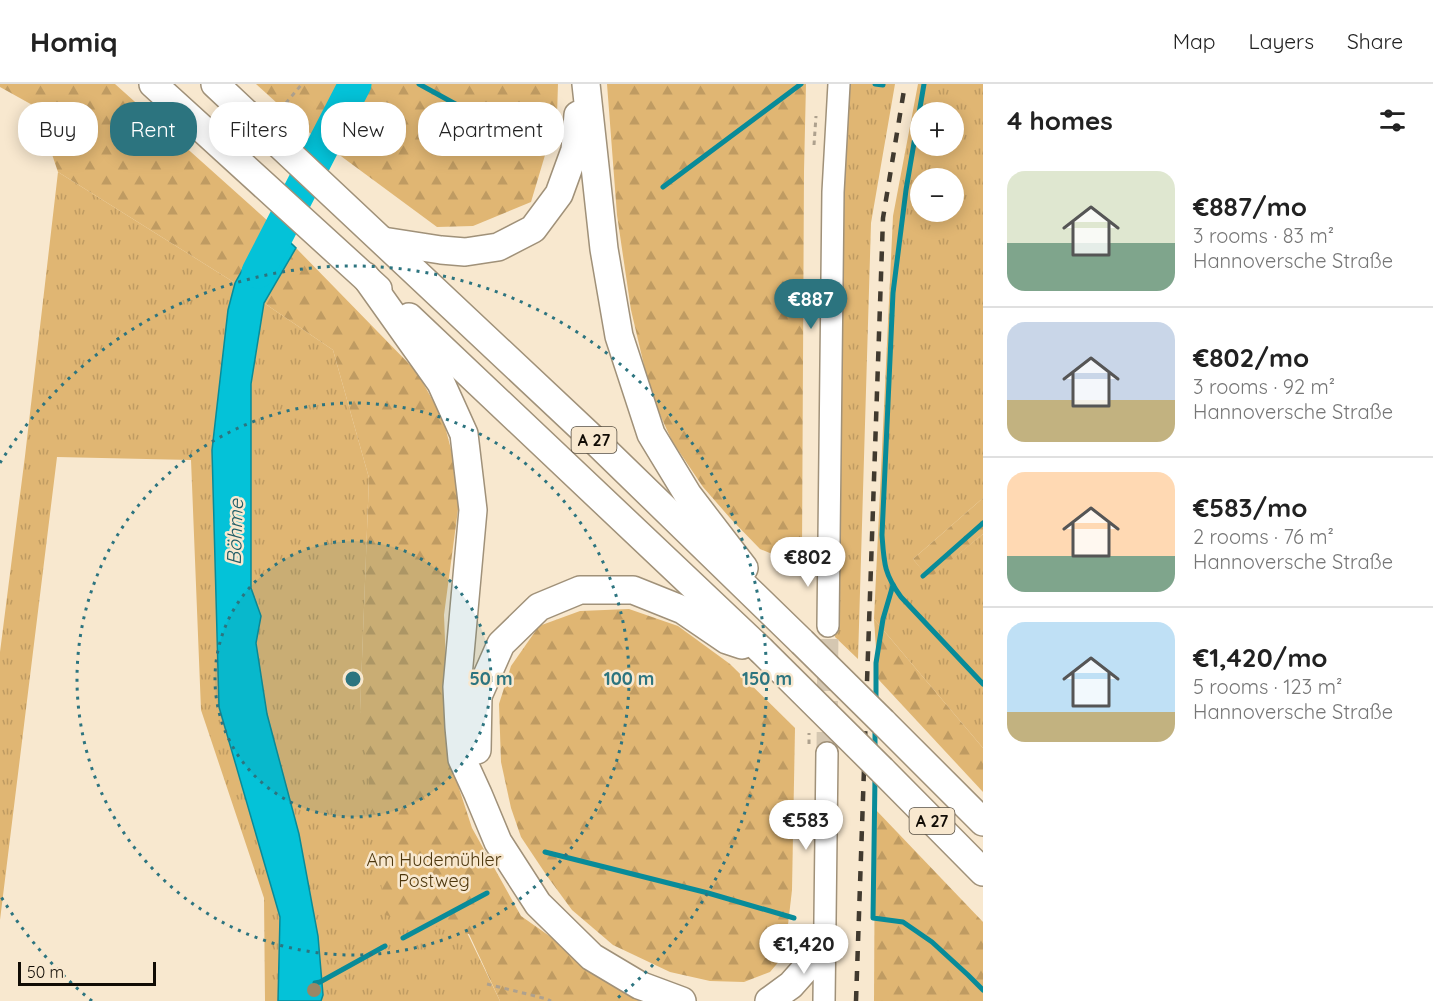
<!DOCTYPE html>
<meta charset="utf-8">
<style>
body{margin:0;font-family:Quicksand,sans-serif;background:#f2f2f2;color:#222;height:100vh;display:flex;flex-direction:column;font-size:22px;white-space:nowrap}
*{box-sizing:border-box;margin:0}
p{font-size:20px;color:#767676}
.icon{flex:none;width:33px;height:33px;fill:none;stroke:currentColor;stroke-width:2;stroke-linecap:round;stroke-linejoin:round}
.map{position:relative;flex:1;overflow:hidden}
.sheet{display:flex;flex-direction:column;background:#fff;width:450px}
.sheet>*{flex:none}
.guide{position:absolute;left:18px;top:18px;width:570px;height:54px;display:flex;gap:12px}
.fabs{position:absolute;left:910px;top:18px;display:grid;gap:12px}
.fabs a{display:grid;place-items:center;width:54px;height:54px;border-radius:50%;background:#fff;box-shadow:0 3px 15px #0003;font-size:30px}
.scale{position:absolute;left:18px;bottom:15px;width:138px;box-sizing:border-box;padding-left:6px;border:3px solid #110c05;border-top:0;font-size:16px;line-height:21px;white-space:nowrap;color:#110c05;-webkit-text-stroke:4px #f8e8cf;paint-order:stroke}
.price{position:absolute;translate:-50% -51px;padding:0 14px;border-radius:21px;background:#fff;color:#222;font-size:20px;line-height:39px;filter:drop-shadow(0 2px 3px #0008)}
.price::after{content:'';position:absolute;left:50%;top:36px;width:18px;height:14px;margin-left:-9px;background:inherit;clip-path:polygon(0 0,100% 0,50% 100%)}
.price.on{background:#2c747f;color:#fff}
ul{padding:0;list-style:none}
li{display:flex;align-items:center;gap:18px;height:150px;padding:0 24px}
li+li{border-top:2px solid #e0e0e0}
li span{display:grid;place-items:center;flex:none;width:168px;height:120px;border-radius:18px;color:#555}
li>.icon{margin-inline-start:auto}
span .icon{width:72px;height:72px;fill:#fffc;stroke-width:1}
li b{font-size:26px}
h2{display:flex;justify-content:space-between;align-items:center;height:72px;padding:0 24px;font-size:26px}
.chip{padding:0 21px;border-radius:24px;background:#fff;box-shadow:0 3px 15px #0003;font-size:21px;line-height:54px}
.chip.on{background:#2c747f;color:#fff}
header{display:flex;align-items:center;gap:36px;box-sizing:border-box;height:84px;padding:0 30px;background:#fff;border-bottom:2px solid #e0e0e0}
header strong{font-size:28px}
nav{display:flex;gap:33px;margin-inline-start:auto;font-size:21px}
main{display:flex;flex:1;min-height:0}
.map>svg:first-child{display:block}
.grass{fill:url(#grass-tufts);fill-rule:evenodd}
.forest{fill:url(#forest-firs)}
.water{fill:#04c2d8;stroke:#088b99;stroke-width:1.5}
.lines{fill:none;stroke-linecap:round;stroke-linejoin:round}
.stream{stroke:#088b99;stroke-width:5}
.river{stroke:#04c2d8;stroke-width:33}
.secondary-tunnel{stroke:#d5c7b1;stroke-width:21;stroke-dasharray:21 10;stroke-linecap:butt}
.secondary-casing{stroke:#a09179;stroke-width:24}
.highway-casing{stroke:#a09179;stroke-width:30}
.path{stroke:#aea18e;stroke-width:3;stroke-dasharray:4.5 4.5;stroke-linecap:butt}
.secondary{stroke:#fff;stroke-width:21}
.highway{stroke:#fff;stroke-width:27}
.rail{stroke:#413a2f;stroke-width:4.5;stroke-dasharray:10 10;stroke-linecap:butt}
.highway-bridge-casing{stroke:#a09179;stroke-width:30;stroke-linecap:butt}
.highway-bridge{stroke:#fff;stroke-width:27}
.tree{fill:#9a8765}
.ring{fill:none;stroke:#2c747f;stroke-width:3;stroke-dasharray:3 6}
.labels{text-anchor:middle;stroke-width:5;stroke-linejoin:round;paint-order:stroke}
.shield{fill:#f8e8cf;stroke:#564e42;stroke-width:1.5}
.shield-label{font-size:16px;font-weight:bold;fill:#110c05}
.park-label{font-size:18px;fill:#4d370e;stroke:#f8e8cf}
.water-label{font-size:20px;font-style:italic;fill:#205d67;stroke:#f8e8cf}
.centre{fill:#2c747f;stroke:#f8e8cf;stroke-width:3}
.ring-label{font-size:18px;text-anchor:middle;font-weight:bold;fill:#2c747f;stroke:#f8e8cf;stroke-width:5;stroke-linejoin:round;paint-order:stroke}
</style>
<header>
<strong>Homiq</strong>
<nav><a>Map</a><a>Layers</a><a>Share</a></nav>
</header>
<main>
<div class="map">
<svg width="983" height="917" viewBox="0 0 983 917">
<defs>
<pattern id="grass-tufts" width="24" height="20" patternUnits="userSpaceOnUse" patternTransform="scale(1.5)"><rect width="24" height="20" fill="#e0b673"/><path d="M3 7l-1-3M5 7V3M7 7l1-3M15 17l-1-3M17 17v-4M19 17l1-3" fill="none" stroke="#bf9b62"/></pattern>
<pattern id="forest-firs" width="22" height="20" patternUnits="userSpaceOnUse" patternTransform="scale(1.5)"><rect width="22" height="20" fill="#e0b673"/><path d="M5 1l3.5 6h-7zM16 11l3.5 6h-7z" fill="#bf9b62"/></pattern>
</defs>
<rect width="100%" height="100%" fill="#f8e8cf"/>
<g class="grass">
<path d="M 846,0 L 895,0 L 871,139 L 858,575 L 835,553 L 842,33 Z"/>
<path d="M 918,0 L 983,0 L 983,414 L 913,475 L 929,494 L 983,450 L 983,664 L 874,535 L 893,132 ZM 921,28 L 954,28 L 954,62 L 921,62 ZM 921,94 L 954,94 L 954,128 L 921,128 Z"/>
<path d="M 58,88 L 235,199 L 228,226 L 212,366 L 219,623 L 280,833 L 278,917 L 265,917 L 264,814 L 201,626 L 191,376 L 57,373 L 0,836 L 0,568 L 25,372 Z"/>
<path d="M 264,219 L 333,266 L 369,394 L 360,627 L 500,917 L 321,917 L 323,911 L 318,852 L 299,750 L 267,630 L 256,559 L 261,532 L 251,504 L 251,300 Z"/>
</g>
<g class="forest">
<path d="M 0,0 L 115,0 L 269,138 L 235,199 L 58,88 L 36,23 L 0,3 Z"/>
<path d="M 256,0 L 558,0 L 557,31 L 531,118 L 473,142 L 437,143 L 311,50 Z"/>
<path d="M 607,0 L 806,0 L 804,87 L 802,468 L 796,472 L 777,472 L 760,465 L 730,434 L 703,403 L 672,357 L 651,311 L 631,226 L 617,131 Z"/>
<path d="M 296,164 L 417,288 L 443,335 L 461,403 L 444,531 L 448,630 L 454,689 L 472,744 L 521,832 L 622,903 L 660,917 L 500,917 L 469,850 L 385,831 L 360,627 L 369,394 L 333,266 L 264,219 Z"/>
<path d="M 983,414 L 983,450 L 929,495 L 913,475 Z"/>
<path d="M 629,525 L 678,542 L 730,580 L 795,644 L 792,806 L 786,858 L 781,875 L 770,888 L 744,898 L 710,897 L 670,888 L 613,861 L 572,826 L 547,792 L 521,753 L 511,724 L 501,678 L 499,620 L 511,582 L 539,542 L 580,527 Z"/>
<path d="M 874,535 L 983,664 L 983,708 L 878,595 Z"/>
<path d="M 875,725 L 983,838 L 983,917 L 874,917 Z"/>
</g>
<path class="water" d="M 269,138 L 296,164 L 264,219 L 251,300 L 251,504 L 261,532 L 256,559 L 267,630 L 299,750 L 318,852 L 323,911 L 321,917 L 278,917 L 280,833 L 219,623 L 212,366 L 228,226 L 235,199 Z"/>
<g class="lines">
<g class="stream">
<path d="M 419,0 L 481,34"/>
<path d="M 875,0 L 883,1"/>
<path d="M 924,0 L 906,106 L 893,209 L 882,451 C 884,479 884,490 901,513 L 983,600"/>
<path d="M 663,103 L 801,0"/>
<path d="M 923,492 L 983,439"/>
<path d="M 876,617 L 876,579 L 883,535 L 893,501"/>
<path d="M 875,665 L 875,645"/>
<path d="M 875,693 L 873,834 L 903,838 L 932,858 L 968,891 L 983,906"/>
<path d="M 545,768 L 708,809 L 794,834"/>
<path d="M 403,854 L 487,809"/>
<path d="M 315,899 L 320,898 L 385,862"/>
</g>
<path class="river" d="M 258,188 L 355,0"/>
<path class="secondary-tunnel" d="M 827,669 L 828,542"/>
<defs>
<g id="secondary">
<path d="M 828,542 L 833,108 L 839,0"/>
<path d="M 824,917 L 827,669"/>
</g>
<g id="highway">
<path d="M 153,0 L 378,205"/>
<path d="M 215,0 L 591,353 L 802,558"/>
<path d="M 586,0 L 604,165 L 619,252 L 651,350 L 688,411 L 744,484"/>
<path d="M 383,157 L 441,166 L 465,168 L 498,163 L 533,145 L 559,110 L 575,66 L 578,31"/>
<path d="M 365,192 L 441,299 L 464,350 L 473,426 L 457,603 L 459,643 L 462,675 L 478,710 L 498,758 L 538,820 L 592,873 L 639,901 L 682,917"/>
<path d="M 409,233 L 761,566"/>
<path d="M 883,638 L 983,738"/>
<path d="M 477,666 L 478,612 L 501,560 L 539,523 L 580,506 L 633,506 L 683,526 L 727,556 L 742,561"/>
<path d="M 882,686 L 983,788"/>
<path d="M 769,917 L 791,901 L 824,864"/>
</g>
</defs>
<use href="#secondary" class="secondary-casing"/>
<use href="#highway" class="highway-casing"/>
<g class="path">
<path d="M 280,26 L 302,0"/>
<path d="M 814,61 L 816,32"/>
<path d="M 809,660 L 809,649"/>
<path d="M 487,900 L 547,915 L 551,917"/>
</g>
<use href="#secondary" class="secondary"/>
<use href="#highway" class="highway"/>
<path class="rail" d="M 856,917 L 883,134 L 905,0"/>
<defs>
<g id="highway-bridge">
<path d="M 802,558 L 883,638"/>
<path d="M 761,566 L 882,686"/>
</g>
</defs>
<use href="#highway-bridge" class="highway-bridge-casing"/>
<use href="#highway-bridge" class="highway-bridge"/>
</g>
<circle class="tree" cx="314" cy="906" r="7"/>
<circle cx="353" cy="595" r="138" fill="#2c747f" fill-opacity=".12"/>
<g class="ring">
<circle cx="353" cy="595" r="138"/>
<circle cx="353" cy="595" r="276"/>
<path d="M92 917A414 414 0 0 1 0 811M0 379A414 414 0 1 1 614 917"/>
</g>
<g class="labels">
<g class="shield">
<rect x="571.5" y="343" width="45" height="26" rx="4.5"/>
<rect x="909.5" y="724" width="45" height="26" rx="4.5"/>
</g>
<g class="shield-label">
<text x="594" y="362">A 27</text>
<text x="932" y="743">A 27</text>
</g>
<g class="park-label">
<text x="434" y="782">Am Hudemühler<tspan x="434" dy="21">Postweg</tspan></text>
</g>
<g class="water-label">
<text transform="translate(235 448) rotate(-88)" y="7">Böhme</text>
</g>
</g>
<circle cx="353" cy="595" r="9" class="centre"/>
<g class="ring-label">
<text x="491" y="601">50 m</text>
<text x="629" y="601">100 m</text>
<text x="767" y="601">150 m</text>
</g>
</svg>
<div class="fabs">
<a>+</a>
<a>−</a>
</div>
<div class="scale">50 m</div>
<b class="price on" style="left:811px;top:246px">€887</b>
<b class="price" style="left:808px;top:504px">€802</b>
<b class="price" style="left:806px;top:767px">€583</b>
<b class="price" style="left:804px;top:891px">€1,420</b>
<div class="guide">
<a class="chip">Buy</a>
<a class="chip on">Rent</a>
<a class="chip">Filters</a>
<a class="chip">New</a>
<a class="chip">Apartment</a>
</div>
</div>
<section class="sheet">
<h2>4 homes<svg class="icon" aria-label="filters" viewBox="0 0 24 24"><path d="M4 7h16M4 17h16"/><circle cx="9" cy="7" r="2"/><circle cx="15" cy="17" r="2"/></svg></h2>
<ul>
<li><span style="background:linear-gradient(#dfe7d0 60%,#7fa58c 0)"><svg class="icon" aria-label="home" viewBox="0 0 24 24"><path d="M3 11l9-7 9 7M6 9v11h12V9"/></svg></span><div><b>€887/mo</b><p>3 rooms · 83 m²</p><p>Hannoversche Straße</p></div></li>
<li><span style="background:linear-gradient(#c9d6e8 65%,#c2b280 0)"><svg class="icon" aria-label="home" viewBox="0 0 24 24"><path d="M3 11l9-7 9 7M6 9v11h12V9"/></svg></span><div><b>€802/mo</b><p>3 rooms · 92 m²</p><p>Hannoversche Straße</p></div></li>
<li><span style="background:linear-gradient(#ffd9b3 70%,#7fa58c 0)"><svg class="icon" aria-label="home" viewBox="0 0 24 24"><path d="M3 11l9-7 9 7M6 9v11h12V9"/></svg></span><div><b>€583/mo</b><p>2 rooms · 76 m²</p><p>Hannoversche Straße</p></div></li>
<li><span style="background:linear-gradient(#bfe0f5 75%,#c2b280 0)"><svg class="icon" aria-label="home" viewBox="0 0 24 24"><path d="M3 11l9-7 9 7M6 9v11h12V9"/></svg></span><div><b>€1,420/mo</b><p>5 rooms · 123 m²</p><p>Hannoversche Straße</p></div></li>
</ul>
</section>
</main>
